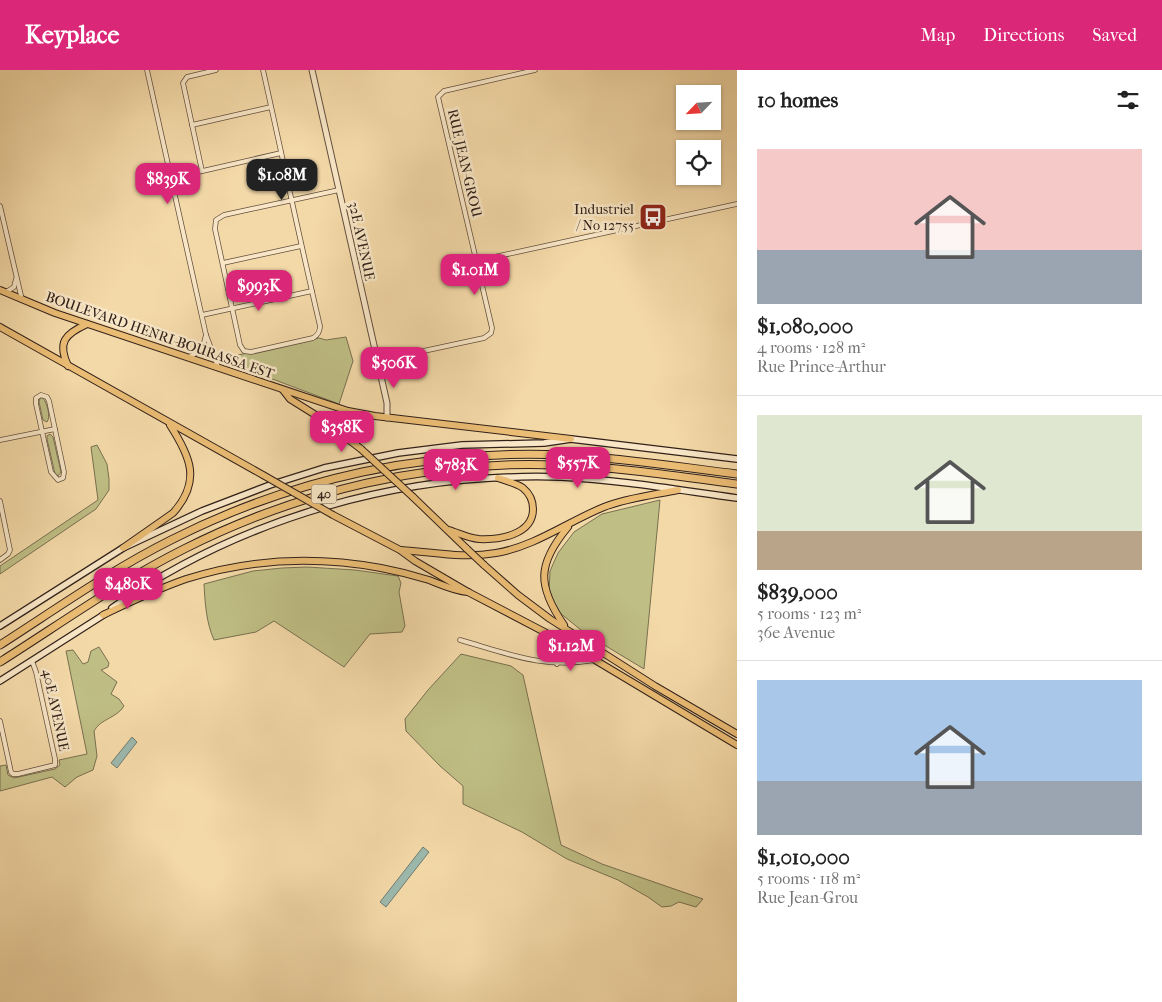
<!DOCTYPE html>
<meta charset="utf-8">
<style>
body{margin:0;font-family:"IM FELL French Canon",serif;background:#f6f6f6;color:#222;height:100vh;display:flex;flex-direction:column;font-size:19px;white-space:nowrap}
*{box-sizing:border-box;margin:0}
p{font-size:16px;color:#767676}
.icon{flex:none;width:28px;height:28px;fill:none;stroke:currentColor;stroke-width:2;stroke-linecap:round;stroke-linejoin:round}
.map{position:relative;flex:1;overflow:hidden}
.drawer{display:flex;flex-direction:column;background:#fff;width:425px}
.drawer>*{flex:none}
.needle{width:32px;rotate:245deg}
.fabs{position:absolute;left:676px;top:15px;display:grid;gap:10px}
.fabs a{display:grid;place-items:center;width:45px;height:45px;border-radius:0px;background:#fff;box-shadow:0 1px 4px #0004;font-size:25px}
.price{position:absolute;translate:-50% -42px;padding:0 11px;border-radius:10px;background:#db2777;color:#fff;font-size:16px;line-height:32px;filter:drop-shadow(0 1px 2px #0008)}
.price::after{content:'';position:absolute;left:50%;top:30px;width:15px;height:11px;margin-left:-8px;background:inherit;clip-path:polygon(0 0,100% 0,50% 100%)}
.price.selected{background:#222;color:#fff}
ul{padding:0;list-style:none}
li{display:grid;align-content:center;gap:10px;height:265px;padding:0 20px}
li+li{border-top:1px solid #e0e0e0}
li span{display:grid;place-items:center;height:155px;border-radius:0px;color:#555}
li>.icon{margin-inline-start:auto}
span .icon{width:90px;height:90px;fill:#fffc;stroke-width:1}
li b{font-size:21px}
h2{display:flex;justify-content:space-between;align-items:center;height:60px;padding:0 20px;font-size:21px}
header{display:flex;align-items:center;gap:30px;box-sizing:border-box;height:70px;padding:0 25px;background:#db2777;color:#fff}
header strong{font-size:24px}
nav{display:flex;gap:28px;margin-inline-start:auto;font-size:18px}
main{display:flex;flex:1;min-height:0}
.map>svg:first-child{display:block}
.green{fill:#bfbe85;stroke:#787050}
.water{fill:#9cb9ad;stroke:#717c72}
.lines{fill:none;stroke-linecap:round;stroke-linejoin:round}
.minor-casing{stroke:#624f3e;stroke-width:5.5}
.tertiary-casing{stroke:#624f3e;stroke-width:7}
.secondary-casing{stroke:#31211a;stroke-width:8}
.primary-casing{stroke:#31211a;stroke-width:8}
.motorway-casing{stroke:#31211a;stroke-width:9}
.minor{stroke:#f8e6c6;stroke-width:4}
.tertiary{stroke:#f8e6c6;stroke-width:5}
.secondary{stroke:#f8e6c6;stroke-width:5.5}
.primary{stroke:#eabc74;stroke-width:6}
.motorway{stroke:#eabc74;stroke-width:7}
.primary-bridge-casing{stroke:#31211a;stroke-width:8;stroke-linecap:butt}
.primary-bridge{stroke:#eabc74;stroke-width:6}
.labels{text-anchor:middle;stroke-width:5;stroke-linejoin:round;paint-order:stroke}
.shield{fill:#f8e6c6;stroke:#6d5c4e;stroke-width:1}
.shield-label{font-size:12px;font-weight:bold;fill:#31211a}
.street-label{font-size:14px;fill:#31211a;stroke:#f8e6c6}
.poi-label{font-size:14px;fill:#31211a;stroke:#f8e6c6;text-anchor:end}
</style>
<header>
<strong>Keyplace</strong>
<nav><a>Map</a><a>Directions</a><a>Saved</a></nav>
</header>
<main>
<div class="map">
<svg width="737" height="932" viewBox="0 0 737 932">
<rect width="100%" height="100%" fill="#f4d9a8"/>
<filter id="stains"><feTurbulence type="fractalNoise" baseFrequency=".004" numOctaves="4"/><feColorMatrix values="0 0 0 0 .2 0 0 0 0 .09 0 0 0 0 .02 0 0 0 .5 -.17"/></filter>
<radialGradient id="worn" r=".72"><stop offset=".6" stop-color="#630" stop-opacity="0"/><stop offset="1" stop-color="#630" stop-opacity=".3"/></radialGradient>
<g class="green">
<path d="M 346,267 L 353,291 L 339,334 L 219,289 L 319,268 L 326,270 Z"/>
<path d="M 40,328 L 43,328 C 47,333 51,347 47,352 L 43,350 L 39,332 Z"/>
<path d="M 50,364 L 53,367 L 61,402 L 58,406 L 55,404 L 47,369 L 47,366 Z"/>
<path d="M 97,375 L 107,394 L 109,409 L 109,420 L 96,439 L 0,504 L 0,496 L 98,430 L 91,377 Z"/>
<path d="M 660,430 L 644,599 L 586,564 L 560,543 L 549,522 L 550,501 L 558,483 L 574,462 L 602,444 Z"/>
<path d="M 307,497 L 355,500 L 398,506 L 401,513 L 399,522 L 405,556 L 402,562 L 370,564 L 344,597 L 274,551 L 256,562 L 214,570 C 206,552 205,532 204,514 L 253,501 L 282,498 Z"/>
<path d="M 99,577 L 109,593 L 108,597 L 101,600 L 117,612 L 111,624 L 119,629 L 124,636 C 117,648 100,649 94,661 L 97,686 L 93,700 L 77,707 L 65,717 L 52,707 L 0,721 L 0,696 L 6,695 L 8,705 L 14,708 L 55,699 L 60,695 L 59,690 L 87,684 L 66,581 L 73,580 L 83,594 L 88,592 L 91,581 Z"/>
<path d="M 461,584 L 511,596 L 523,605 L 561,775 L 602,794 L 703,829 L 696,837 L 679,832 L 671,836 L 662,837 L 648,827 L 618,810 L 567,789 L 522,762 L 463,734 L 463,716 L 440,696 L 406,661 L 405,649 L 428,620 Z"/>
</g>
<g class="water">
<path d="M 132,667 L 137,672 L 117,698 L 111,693 Z"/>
<path d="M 423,777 L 429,782 L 386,837 L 380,832 Z"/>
</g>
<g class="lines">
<defs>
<g id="minor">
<path d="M 147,0 L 206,265 L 218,297"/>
<path d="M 263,0 C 282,85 300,171 320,256 C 320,262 318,265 313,268 L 251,282 L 244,281 L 240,275 L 215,159 L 216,150 L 224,145 L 339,120"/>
<path d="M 192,55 L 271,37"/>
<path d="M 202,101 L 183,13 L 187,7 L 216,0"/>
<path d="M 172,108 L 281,83"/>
<path d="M 0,136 L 22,230"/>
<path d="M 476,191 L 737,134"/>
<path d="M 223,193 L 301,176"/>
<path d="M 6,222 L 14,217 L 16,209"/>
<path d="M 202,245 L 312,221"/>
<path d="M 189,287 L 202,280 L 206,265"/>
<path d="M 377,291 L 484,268 L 491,263 L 492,258 L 438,27 L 444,21 L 535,0"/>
<path d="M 41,325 L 47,327 L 49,331 L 64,402 L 63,408 L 58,410 L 51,402 L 36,334 L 36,328 Z"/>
<path d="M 0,370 L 55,359"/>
<path d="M 0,431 L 10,480 L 8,484 L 0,490"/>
<path d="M 460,570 C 509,584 543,599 595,590"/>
<path d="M 557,594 L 561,587 L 565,573"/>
<path d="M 0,651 L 11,702 L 13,704 L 18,704 L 55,695 L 55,689 L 36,602 L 32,591"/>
</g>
<path id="tertiary" d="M 312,0 L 387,333 L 387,348"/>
<g id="secondary">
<path d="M 112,538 C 243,447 402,402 561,407 C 620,410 678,420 737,428"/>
<path d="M 0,556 L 123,478 L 202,441 L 270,415 L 324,398 L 398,383 L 462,375 L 544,373 L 571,369 L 737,389"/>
<path d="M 0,611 L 105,544"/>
</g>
<g id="primary">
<path d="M 0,220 L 55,243 L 348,341 L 375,346 L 571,369"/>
<path d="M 0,257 L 263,405"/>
<path d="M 68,296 C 57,272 65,264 87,254"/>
<path d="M 283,320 L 290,329 L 322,349 L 361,379"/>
<path d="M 413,427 L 467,479"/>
<path d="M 333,445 L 400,480 L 415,491 L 468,522 L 575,578 L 737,675"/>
<path d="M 449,460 C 459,463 468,468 479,469 C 499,470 533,465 533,439 C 533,431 529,423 523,418 C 516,413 506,411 498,408"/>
<path d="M 123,478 L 173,443 C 202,411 190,386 170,355"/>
<path d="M 401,480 C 434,482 462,489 496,483 C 536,476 567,452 604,437 C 627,428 653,425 678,420"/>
<path d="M 484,495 L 518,525 L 550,549 L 655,616 L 737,664"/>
<path d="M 103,545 C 130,532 157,519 186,509 C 249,489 316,486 381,498 C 397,501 413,505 429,510 C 442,515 454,521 468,522"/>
<path d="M 564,555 C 537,516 537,494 568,457"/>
</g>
<g id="motorway">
<path d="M 0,575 C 56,539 111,500 171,470 C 293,408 428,379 565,385 C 623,388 680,397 737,404"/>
<path d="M 0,592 C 60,554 120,511 184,479 C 299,421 428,390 557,395 C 617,397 677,406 737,414"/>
</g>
</defs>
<use href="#minor" class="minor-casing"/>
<use href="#tertiary" class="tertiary-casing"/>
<use href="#secondary" class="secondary-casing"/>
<use href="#primary" class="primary-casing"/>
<use href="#motorway" class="motorway-casing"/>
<use href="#minor" class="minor"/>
<use href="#tertiary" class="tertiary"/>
<use href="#secondary" class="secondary"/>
<use href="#primary" class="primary"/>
<use href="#motorway" class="motorway"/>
<defs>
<g id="primary-bridge">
<path d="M 361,379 L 413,427"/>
<path d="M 263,405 L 333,445"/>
<path d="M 467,479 L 484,495"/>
</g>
</defs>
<use href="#primary-bridge" class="primary-bridge-casing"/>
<use href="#primary-bridge" class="primary-bridge"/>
</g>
<defs>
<symbol id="bus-square" viewBox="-11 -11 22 22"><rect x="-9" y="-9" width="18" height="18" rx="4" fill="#8f2418" stroke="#f8e6c6"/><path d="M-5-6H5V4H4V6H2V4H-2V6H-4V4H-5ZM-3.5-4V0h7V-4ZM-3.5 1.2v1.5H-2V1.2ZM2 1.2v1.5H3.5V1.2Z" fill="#fff"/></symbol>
</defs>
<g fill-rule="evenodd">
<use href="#bus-square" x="637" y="131" width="32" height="32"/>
</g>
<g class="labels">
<rect class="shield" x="311.5" y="414.5" width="25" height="19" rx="4"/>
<g class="shield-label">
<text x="324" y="428">40</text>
</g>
<g class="street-label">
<text transform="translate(465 93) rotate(77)" y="5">RUE JEAN-GROU</text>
<text transform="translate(362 171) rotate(78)" y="5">32E AVENUE</text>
<text transform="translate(160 265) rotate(19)" y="5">BOULEVARD HENRI-BOURASSA EST</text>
<text transform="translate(56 640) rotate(78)" y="5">40E AVENUE</text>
</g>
<g class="poi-label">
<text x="634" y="144">Industriel<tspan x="634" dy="16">/ No 12755</tspan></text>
</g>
</g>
<rect width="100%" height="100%" filter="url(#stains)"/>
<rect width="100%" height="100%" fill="url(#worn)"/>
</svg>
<div class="fabs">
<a><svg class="needle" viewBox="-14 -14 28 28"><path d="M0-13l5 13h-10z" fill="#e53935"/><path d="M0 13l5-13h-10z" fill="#767676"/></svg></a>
<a><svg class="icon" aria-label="locate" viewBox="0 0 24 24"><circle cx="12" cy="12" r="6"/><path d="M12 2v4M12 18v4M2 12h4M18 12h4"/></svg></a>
</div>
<b class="price selected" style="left:282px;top:131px">$1.08M</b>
<b class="price" style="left:168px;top:135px">$839K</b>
<b class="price" style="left:475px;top:226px">$1.01M</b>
<b class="price" style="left:259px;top:242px">$993K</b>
<b class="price" style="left:394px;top:319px">$506K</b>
<b class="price" style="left:342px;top:383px">$358K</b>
<b class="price" style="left:578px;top:419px">$557K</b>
<b class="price" style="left:456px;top:421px">$783K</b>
<b class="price" style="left:128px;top:540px">$480K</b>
<b class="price" style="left:571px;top:602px">$1.12M</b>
</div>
<section class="drawer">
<h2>10 homes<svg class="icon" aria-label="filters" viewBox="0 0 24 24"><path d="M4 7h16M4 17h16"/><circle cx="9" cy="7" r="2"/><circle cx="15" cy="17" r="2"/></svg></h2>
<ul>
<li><span style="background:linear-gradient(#f6c9c9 65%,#9aa5b1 0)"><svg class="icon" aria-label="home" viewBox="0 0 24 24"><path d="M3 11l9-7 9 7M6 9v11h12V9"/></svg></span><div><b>$1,080,000</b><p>4 rooms · 128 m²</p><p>Rue Prince-Arthur</p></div></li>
<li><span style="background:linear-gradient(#dfe7d0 75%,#b9a48a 0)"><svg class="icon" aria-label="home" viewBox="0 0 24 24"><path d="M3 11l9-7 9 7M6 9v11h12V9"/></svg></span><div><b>$839,000</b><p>5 rooms · 123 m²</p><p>36e Avenue</p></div></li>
<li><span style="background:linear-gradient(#a9c7e8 65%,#9aa5b1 0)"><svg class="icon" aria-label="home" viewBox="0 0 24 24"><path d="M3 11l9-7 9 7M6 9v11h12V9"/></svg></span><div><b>$1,010,000</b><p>5 rooms · 118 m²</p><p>Rue Jean-Grou</p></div></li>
</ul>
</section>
</main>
